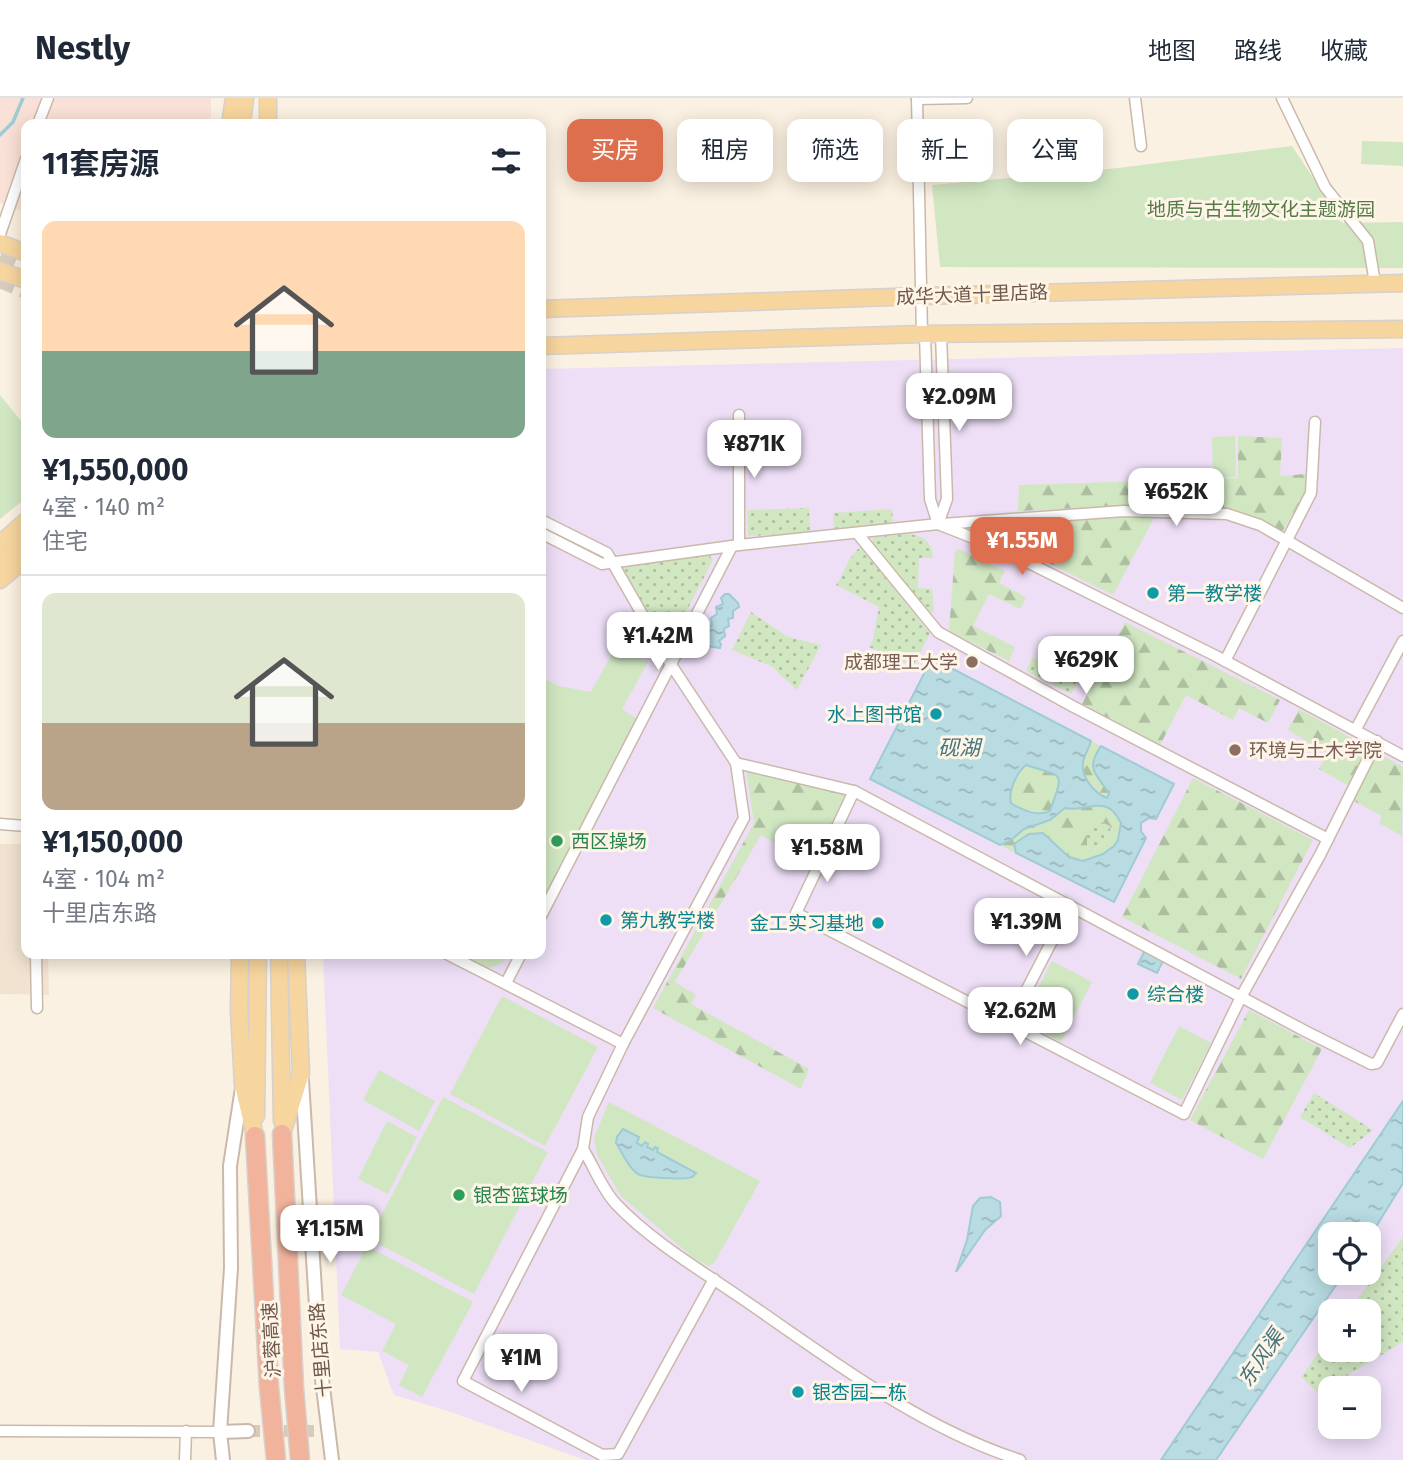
<!DOCTYPE html>
<html lang="zh">
<meta charset="utf-8">
<style>
body{margin:0;font-family:"Fira Sans","Noto Sans SC",sans-serif;background:#f2f2f3;color:#1f2937;height:100vh;display:flex;flex-direction:column;font-size:26px;white-space:nowrap}
*{box-sizing:border-box;margin:0}
p{font-size:23px;color:#747a83}
.icon{flex:none;width:38px;height:38px;fill:none;stroke:currentColor;stroke-width:2;stroke-linecap:round;stroke-linejoin:round}
.map{position:relative;flex:1;overflow:hidden}
.side{position:absolute;left:21px;top:21px;width:525px;height:840px;display:flex;flex-direction:column;background:#fff;border-radius:14px;box-shadow:0 4px 18px #0003}
.side>*{flex:none}
.hud{position:absolute;left:567px;top:21px;width:665px;height:63px;display:flex;gap:14px}
.controls{position:absolute;left:1318px;top:1124px;display:grid;gap:14px}
.controls a{display:grid;place-items:center;width:63px;height:63px;border-radius:14px;background:#fff;box-shadow:0 4px 18px #0003;font-size:35px}
.price{position:absolute;translate:-50% -60px;padding:0 16px;border-radius:14px;background:#fff;color:#222;font-size:23px;line-height:46px;filter:drop-shadow(0 2px 4px #0008)}
.price::after{content:'';position:absolute;left:50%;top:42px;width:21px;height:16px;margin-left:-10px;background:inherit;clip-path:polygon(0 0,100% 0,50% 100%)}
.price.active{background:#de6f4e;color:#fff}
ul{padding:0;list-style:none}
li{display:grid;align-content:center;gap:14px;height:371px;padding:0 21px}
li+li{border-top:2px solid #e0e1e3}
li span{display:grid;place-items:center;height:217px;border-radius:14px;color:#555}
li>.icon{margin-inline-start:auto}
span .icon{width:126px;height:126px;fill:#fffc;stroke-width:1}
li b{font-size:30px}
h2{display:flex;justify-content:space-between;align-items:center;height:84px;padding:0 21px;font-size:30px}
.tag{padding:0 24px;border-radius:14px;background:#fff;box-shadow:0 4px 18px #0003;font-size:24px;line-height:63px}
.tag.active{background:#de6f4e;color:#fff}
header{display:flex;align-items:center;gap:42px;box-sizing:border-box;height:98px;padding:0 35px;background:#fff;border-bottom:2px solid #e0e1e3}
header strong{font-size:33px}
nav{display:flex;gap:38px;margin-inline-start:auto;font-size:24px}
.map>svg:first-child{display:block}
.residential{fill:#f2e3d1}
.commercial{fill:#fae1d7}
.education{fill:#eedff7;fill-rule:evenodd}
.grass{fill:url(#grass-dots)}
.forest{fill:url(#forest-firs);fill-rule:evenodd}
.green{fill:#d1e7c2}
.water{fill:url(#water-ripples);stroke:#9fcbd4;stroke-width:2;fill-rule:evenodd}
.lines{fill:none;stroke-linecap:round;stroke-linejoin:round}
.stream{stroke:#9fcbd4;stroke-width:3.5}
.tertiary-tunnel{stroke:#d8cbbc;stroke-width:12;stroke-dasharray:12 6;stroke-linecap:butt}
.primary-tunnel{stroke:#d8cbbc;stroke-width:16;stroke-dasharray:16 8;stroke-linecap:butt}
.minor-casing{stroke:#cab9aa;stroke-width:13}
.tertiary-casing{stroke:#cab9aa;stroke-width:16}
.primary-casing{stroke:#d7d0cc;stroke-width:19}
.motorway-casing{stroke:#d7d0cc;stroke-width:21}
.minor{stroke:#fff;stroke-width:10}
.tertiary{stroke:#fff;stroke-width:12}
.primary{stroke:#f6d59e;stroke-width:16}
.motorway{stroke:#f1b39c;stroke-width:18}
.culture-dot{fill:#0f9aa8;stroke:#fef5e8;stroke-width:2.5}
.education-dot{fill:#8d6e63;stroke:#fef5e8;stroke-width:2.5}
.leisure-dot{fill:#2e9e5b;stroke:#fef5e8;stroke-width:2.5}
.labels{text-anchor:middle;stroke-width:6;stroke-linejoin:round;paint-order:stroke}
.park-label{font-size:19px;fill:#557b46;stroke:#fef5e8}
.street-label{font-size:19px;fill:#70584a;stroke:#fef5e8}
.culture-label{font-size:19px;fill:#0d838f;stroke:#fef5e8;text-anchor:start}
.education-label{font-size:19px;fill:#785e54;stroke:#fef5e8;text-anchor:end}
.leisure-label{font-size:19px;fill:#27864d;stroke:#fef5e8;text-anchor:start}
.water-label{font-size:21px;font-style:italic;fill:#43737c;stroke:#fef5e8}
</style>
<header>
<strong>Nestly</strong>
<nav><a>地图</a><a>路线</a><a>收藏</a></nav>
</header>
<div class="map">
<svg width="1403" height="1362" viewBox="0 0 1403 1362">
<defs>
<pattern id="grass-dots" width="8" height="8" patternUnits="userSpaceOnUse" patternTransform="scale(1.75)"><rect width="8" height="8" fill="#d1e7c2"/><path d="M2 2h.1M6 6h.1" fill="none" stroke="#aebea0" stroke-width="1.8" stroke-linecap="round"/></pattern>
<pattern id="forest-firs" width="22" height="20" patternUnits="userSpaceOnUse" patternTransform="scale(1.75)"><rect width="22" height="20" fill="#d1e7c2"/><path d="M5 1l3.5 6h-7zM16 11l3.5 6h-7z" fill="#aebea0"/></pattern>
<pattern id="water-ripples" width="26" height="14" patternUnits="userSpaceOnUse" patternTransform="scale(1.75)"><rect width="26" height="14" fill="#b8dce2"/><path d="M2 4q2-2 4 0t4 0M15 11q2-2 4 0t4 0" fill="none" stroke="#9ab5b9"/></pattern>
</defs>
<rect width="100%" height="100%" fill="#fbf1e2"/>
<path class="residential" d="M 0,746 L 26,746 L 26,856 L 48,856 L 49,897 L 0,896 Z"/>
<path class="commercial" d="M 0,0 L 211,0 L 211,26 L 26,26 L 26,114 L 0,105 Z"/>
<path class="education" d="M 1403,250 L 1403,1362 L 585,1362 L 445,1312 L 394,1297 L 378,1254 L 340,1251 L 323,856 L 541,856 L 541,271 ZM 1330,1136 L 1368,1136 L 1368,1174 L 1330,1174 ZM 1330,1213 L 1368,1213 L 1368,1251 L 1330,1251 ZM 1330,1290 L 1368,1290 L 1368,1328 L 1330,1328 Z"/>
<g class="grass">
<path d="M 809,410 L 810,435 L 748,438 L 747,412 Z"/>
<path d="M 892,411 L 893,427 L 834,431 L 833,415 Z"/>
<path d="M 909,436 C 924,438 932,444 933,460 L 919,460 L 918,490 L 932,491 L 934,513 L 930,515 L 876,452 L 872,442 L 875,439 Z"/>
<path d="M 861,449 L 930,535 L 914,568 L 869,549 L 873,541 L 879,509 L 836,487 C 845,475 848,457 861,449 Z"/>
<path d="M 709,457 L 713,462 L 672,541 L 664,544 L 622,475 L 627,466 Z"/>
<path d="M 751,514 L 788,539 L 821,547 L 797,592 L 771,568 L 732,552 Z"/>
<path d="M 1033,559 L 1079,582 L 1071,596 L 1026,573 Z"/>
<path d="M 1100,724 L 1110,728 L 1111,735 L 1100,749 L 1090,752 L 1087,748 L 1087,729 Z"/>
<path d="M 1314,995 L 1373,1032 L 1350,1050 L 1300,1019 Z"/>
<path d="M 1403,1139 L 1403,1244 L 1318,1295 L 1301,1279 L 1330,1239 L 1330,1251 L 1368,1251 L 1368,1213 L 1349,1213 Z"/>
</g>
<g class="forest">
<path d="M 1238,338 L 1282,340 L 1280,378 L 1306,376 L 1306,393 L 1282,434 L 1231,410 L 1119,408 L 1018,413 L 1019,387 L 1238,380 Z"/>
<path d="M 1123,418 L 1154,420 L 1113,497 L 999,440 L 1001,427 Z"/>
<path d="M 959,451 L 1005,473 L 999,485 L 1026,499 L 1020,511 L 989,496 L 973,528 L 1015,549 L 1009,563 L 949,533 L 955,453 Z"/>
<path d="M 1125,524 L 1280,602 L 1268,625 L 1239,610 L 1233,622 L 1186,597 L 1159,649 L 1081,608 Z"/>
<path d="M 1299,611 L 1369,650 L 1349,688 L 1319,671 L 1327,655 L 1288,632 Z"/>
<path d="M 1091,643 L 1101,648 C 1087,670 1097,678 1109,695 L 1107,700 C 1094,695 1081,680 1083,665 C 1084,658 1089,650 1091,643 Z"/>
<path d="M 1377,655 L 1403,669 L 1402,738 L 1379,725 L 1382,718 L 1352,702 Z"/>
<path d="M 1026,667 C 1065,680 1064,671 1050,713 L 1047,715 L 1021,711 L 1011,705 L 1010,694 L 1022,669 Z"/>
<path d="M 746,672 L 848,696 L 824,746 L 817,744 L 826,724 L 802,709 L 780,748 L 761,737 L 675,884 L 696,897 L 691,906 L 809,971 L 801,991 L 653,910 L 754,725 Z"/>
<path d="M 1193,680 L 1313,742 L 1241,881 L 1122,819 Z"/>
<path d="M 1097,706 L 1108,710 L 1121,725 L 1118,742 L 1114,748 L 1103,756 L 1083,763 L 1069,759 L 1043,735 L 1034,735 L 1014,746 L 1016,755 L 1000,747 L 1010,743 L 1024,731 L 1050,722 L 1065,710 L 1076,711 ZM 1101,724 L 1110,728 L 1111,735 L 1100,749 L 1090,752 L 1087,749 L 1087,729 Z"/>
<path d="M 1249,912 L 1322,951 L 1263,1061 L 1190,1022 Z"/>
</g>
<g class="green">
<path d="M 1362,43 L 1403,44 L 1403,68 L 1361,66 Z"/>
<path d="M 1292,48 L 1343,125 L 1403,124 L 1403,170 L 940,169 L 932,87 L 1118,70 Z"/>
<path d="M 0,297 L 26,329 L 26,400 L 0,421 Z"/>
<path d="M 1235,338 L 1236,379 L 1213,379 L 1212,339 Z"/>
<path d="M 617,547 L 648,564 L 622,611 L 637,621 L 541,806 L 541,579 L 559,588 L 591,594 Z"/>
<path d="M 802,709 L 826,724 L 817,744 L 789,732 Z"/>
<path d="M 456,856 L 512,856 C 488,879 483,868 456,856 Z"/>
<path d="M 1052,863 L 1092,884 L 1061,944 L 1021,923 Z"/>
<path d="M 502,898 L 598,949 L 545,1048 L 450,996 Z"/>
<path d="M 1179,928 L 1211,945 L 1182,1002 L 1150,985 Z"/>
<path d="M 379,972 L 435,1003 L 419,1033 L 363,1002 Z"/>
<path d="M 443,999 L 548,1054 L 474,1196 L 369,1141 Z"/>
<path d="M 609,1004 L 760,1083 L 714,1165 L 709,1168 L 695,1161 L 621,1098 L 597,1057 L 594,1039 Z"/>
<path d="M 387,1023 L 417,1039 L 388,1096 L 358,1081 Z"/>
<path d="M 367,1148 L 473,1204 L 422,1299 L 399,1287 L 409,1267 L 382,1253 L 396,1226 L 341,1197 Z"/>
</g>
<g class="water">
<path d="M 725,496 L 729,496 L 738,505 L 739,509 L 733,513 L 733,520 L 728,521 L 729,528 L 724,531 L 725,538 L 719,543 L 721,546 L 720,550 L 702,547 L 700,540 L 706,537 L 705,530 L 712,527 L 711,520 L 717,516 L 716,509 L 723,506 L 721,500 Z"/>
<path d="M 932,560 L 1091,643 C 1089,650 1084,658 1083,665 C 1081,679 1094,695 1107,700 L 1109,695 C 1096,676 1085,671 1101,648 L 1174,686 L 1156,721 L 1149,720 L 1141,725 L 1141,733 L 1146,740 L 1114,804 L 1016,755 L 1014,746 L 1029,736 L 1043,735 L 1069,759 L 1083,763 L 1103,756 L 1114,748 L 1118,742 L 1121,725 C 1105,694 1089,715 1065,710 L 1050,722 L 1024,731 L 1010,743 L 1000,747 L 870,681 ZM 1026,667 C 1065,680 1064,672 1050,713 C 1038,719 1021,712 1011,705 C 1008,693 1017,674 1026,667 Z"/>
<path d="M 1145,852 L 1164,861 L 1157,875 L 1138,866 Z"/>
<path d="M 1403,1003 L 1403,1085 L 1369,1140 L 1368,1136 L 1330,1136 L 1330,1174 L 1345,1174 L 1216,1362 L 1161,1362 Z"/>
<path d="M 623,1031 L 639,1039 L 637,1045 L 642,1048 L 645,1044 L 648,1046 L 647,1049 L 653,1052 L 655,1049 L 658,1050 L 657,1054 L 696,1075 C 695,1076 694,1078 692,1079 C 687,1082 643,1080 638,1076 C 629,1071 622,1054 616,1045 L 617,1039 Z"/>
<path d="M 991,1099 L 1000,1104 L 1001,1118 L 985,1132 L 956,1174 L 967,1142 L 973,1108 L 980,1100 Z"/>
</g>
<g class="lines">
<path class="stream" d="M 0,37 L 13,24 L 23,0"/>
<path class="tertiary-tunnel" d="M 248,1333 L 316,1333"/>
<g class="primary-tunnel">
<path d="M 0,159 L 26,171"/>
<path d="M 0,182 L 26,193"/>
</g>
<defs>
<g id="minor">
<path d="M 917,0 L 922,236"/>
<path d="M 1135,0 L 1141,48"/>
<path d="M 1282,0 L 1325,89 L 1368,143 L 1375,185"/>
<path d="M 917,1 L 967,0"/>
<path d="M 38,26 L 48,0"/>
<path d="M 0,136 L 26,61"/>
<path d="M 925,236 L 930,401 L 938,426"/>
<path d="M 739,317 L 739,447"/>
<path d="M 541,422 L 607,455 L 670,565 L 736,665 L 744,720 L 623,946 L 588,1019 L 583,1051 C 594,1069 602,1091 616,1106 C 651,1143 702,1173 744,1202 C 832,1262 918,1329 1020,1362"/>
<path d="M 938,426 L 947,401 L 941,236"/>
<path d="M 942,426 L 1124,413 L 1227,416 L 1260,427 L 1403,510"/>
<path d="M 541,435 L 602,466 L 739,447 L 938,426 L 999,450 L 1079,490 L 1214,557 L 1403,658"/>
<path d="M 857,435 L 938,534 L 1074,609 L 1328,741"/>
<path d="M 1225,563 L 1311,395 L 1315,324"/>
<path d="M 1356,631 L 1403,543"/>
<path d="M 736,665 L 854,693 L 1305,933 L 1371,966 L 1377,965 L 1403,916"/>
<path d="M 854,693 L 796,815 L 1184,1016 L 1241,899 L 1320,757 L 1377,643"/>
<path d="M 0,726 L 26,728"/>
<path d="M 541,818 L 732,448"/>
<path d="M 36,856 L 37,910"/>
<path d="M 447,856 L 623,946"/>
<path d="M 506,885 L 521,856"/>
<path d="M 1009,926 L 1070,808"/>
<path d="M 583,1051 L 463,1283 L 602,1357 L 618,1356 L 714,1181"/>
<path d="M 0,1333 L 220,1334"/>
<path d="M 185,1362 L 186,1333"/>
</g>
<g id="tertiary">
<path d="M 302,982 L 319,1257 L 332,1362"/>
<path d="M 220,1334 L 248,1333"/>
<path d="M 223,1362 L 220,1334 L 231,1170 L 230,1068 L 242,990"/>
</g>
<g id="primary">
<path d="M 230,26 L 234,0"/>
<path d="M 242,26 L 245,0"/>
<path d="M 268,26 L 268,0"/>
<path d="M 0,145 L 26,155"/>
<path d="M 0,173 L 26,182"/>
<path d="M 541,211 L 921,198 L 1403,185"/>
<path d="M 541,248 L 922,236 L 1403,231"/>
<path d="M 0,446 L 26,423"/>
<path d="M 0,464 L 26,441"/>
<path d="M 0,482 L 26,460"/>
<path d="M 240,856 L 239,912 L 243,987 L 255,1038"/>
<path d="M 279,856 L 282,1023"/>
<path d="M 256,1018 L 258,856"/>
<path d="M 282,1036 L 301,975 L 296,856"/>
</g>
<g id="motorway">
<path d="M 282,1036 L 294,1290 L 300,1362"/>
<path d="M 255,1038 L 269,1289 L 276,1362"/>
</g>
</defs>
<use href="#minor" class="minor-casing"/>
<use href="#tertiary" class="tertiary-casing"/>
<use href="#primary" class="primary-casing"/>
<use href="#motorway" class="motorway-casing"/>
<use href="#minor" class="minor"/>
<use href="#tertiary" class="tertiary"/>
<use href="#primary" class="primary"/>
<use href="#motorway" class="motorway"/>
</g>
<g class="culture-dot">
<circle cx="1153" cy="495" r="7"/>
<circle cx="936" cy="616" r="7"/>
<circle cx="606" cy="822" r="7"/>
<circle cx="878" cy="825" r="7"/>
<circle cx="1133" cy="896" r="7"/>
<circle cx="798" cy="1294" r="7"/>
</g>
<g class="education-dot">
<circle cx="972" cy="564" r="7"/>
<circle cx="1235" cy="652" r="7"/>
</g>
<g class="leisure-dot">
<circle cx="557" cy="743" r="7"/>
<circle cx="459" cy="1097" r="7"/>
</g>
<g class="labels">
<g class="park-label">
<text x="1261" y="118">地质与古生物文化主题游园</text>
</g>
<g class="street-label">
<text transform="translate(972 196) rotate(-2)" y="7">成华大道十里店路</text>
<text transform="translate(271 1242) rotate(-93)" y="7">沪蓉高速</text>
<text transform="translate(320 1252) rotate(-95)" y="7">十里店东路</text>
</g>
<g class="culture-label">
<text x="1167" y="502">第一教学楼</text>
<text x="922" y="623" text-anchor="end">水上图书馆</text>
<text x="620" y="829">第九教学楼</text>
<text x="864" y="832" text-anchor="end">金工实习基地</text>
<text x="1147" y="903">综合楼</text>
<text x="812" y="1301">银杏园二栋</text>
</g>
<g class="education-label">
<text x="958" y="571">成都理工大学</text>
<text x="1249" y="659" text-anchor="start">环境与土木学院</text>
</g>
<g class="leisure-label">
<text x="571" y="750">西区操场</text>
<text x="473" y="1104">银杏篮球场</text>
</g>
<g class="water-label">
<text x="959" y="657">砚湖</text>
<text transform="translate(1261 1260) rotate(-56)" y="7">东风渠</text>
</g>
</g>
</svg>
<div class="controls">
<a><svg class="icon" aria-label="locate" viewBox="0 0 24 24"><circle cx="12" cy="12" r="6"/><path d="M12 2v4M12 18v4M2 12h4M18 12h4"/></svg></a>
<a>+</a>
<a>−</a>
</div>
<b class="price" style="left:959px;top:335px">¥2.09M</b>
<b class="price" style="left:754px;top:382px">¥871K</b>
<b class="price" style="left:1176px;top:430px">¥652K</b>
<b class="price active" style="left:1022px;top:479px">¥1.55M</b>
<b class="price" style="left:658px;top:574px">¥1.42M</b>
<b class="price" style="left:1086px;top:598px">¥629K</b>
<b class="price" style="left:827px;top:786px">¥1.58M</b>
<b class="price" style="left:1026px;top:860px">¥1.39M</b>
<b class="price" style="left:1020px;top:949px">¥2.62M</b>
<b class="price" style="left:330px;top:1167px">¥1.15M</b>
<b class="price" style="left:521px;top:1296px">¥1M</b>
<div class="hud">
<a class="tag active">买房</a>
<a class="tag">租房</a>
<a class="tag">筛选</a>
<a class="tag">新上</a>
<a class="tag">公寓</a>
</div>
<section class="side">
<h2>11套房源<svg class="icon" aria-label="filters" viewBox="0 0 24 24"><path d="M4 7h16M4 17h16"/><circle cx="9" cy="7" r="2"/><circle cx="15" cy="17" r="2"/></svg></h2>
<ul>
<li><span style="background:linear-gradient(#ffd9b3 60%,#7fa58c 0)"><svg class="icon" aria-label="home" viewBox="0 0 24 24"><path d="M3 11l9-7 9 7M6 9v11h12V9"/></svg></span><div><b>¥1,550,000</b><p>4室 · 140 m²</p><p>住宅</p></div></li>
<li><span style="background:linear-gradient(#dfe7d0 60%,#b9a48a 0)"><svg class="icon" aria-label="home" viewBox="0 0 24 24"><path d="M3 11l9-7 9 7M6 9v11h12V9"/></svg></span><div><b>¥1,150,000</b><p>4室 · 104 m²</p><p>十里店东路</p></div></li>
</ul>
</section>
</div>
